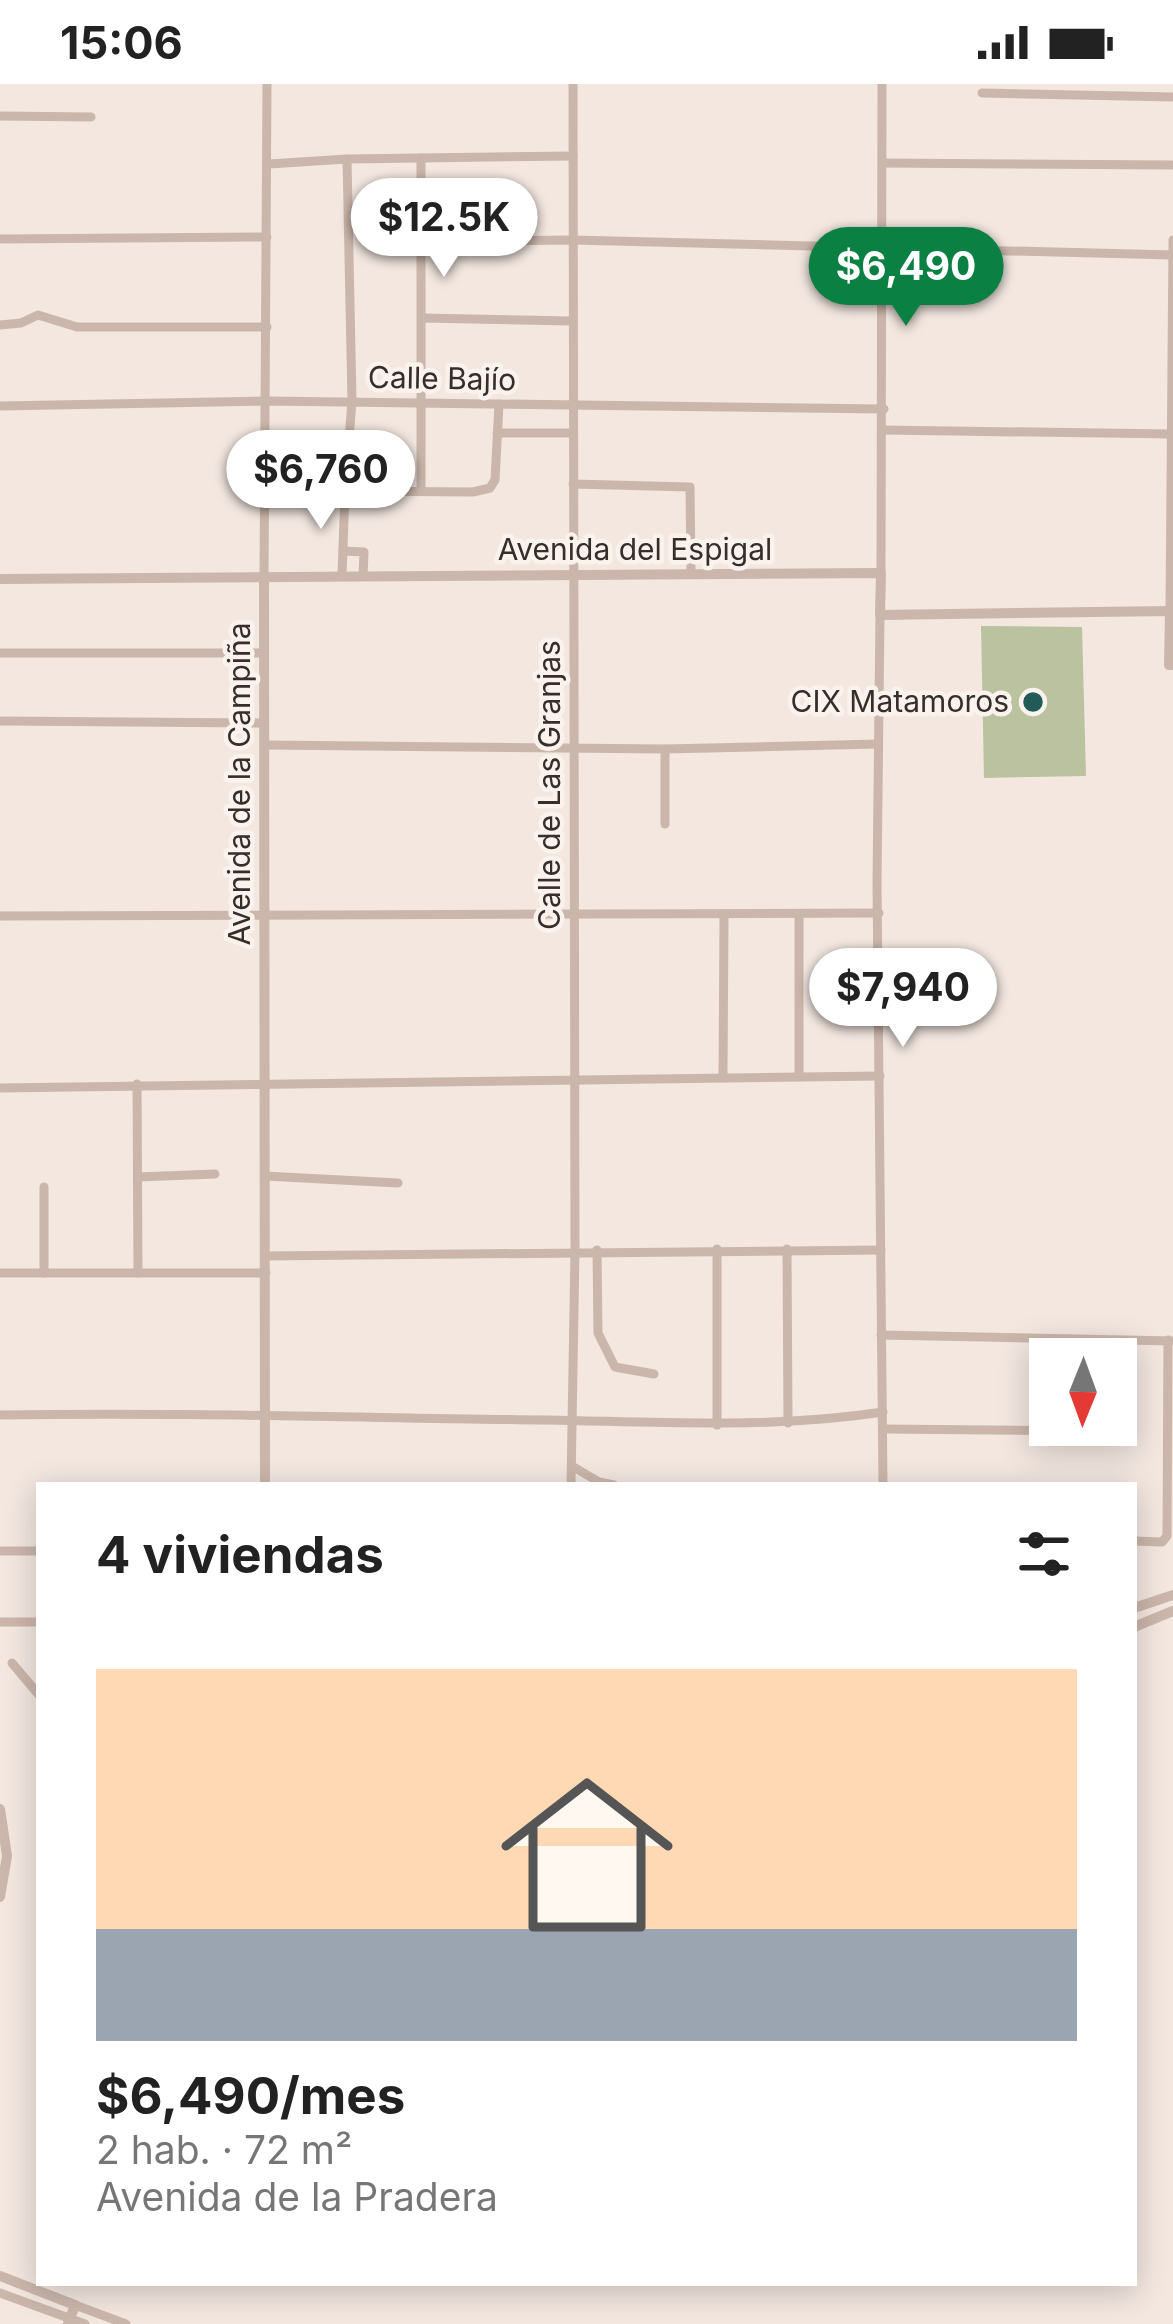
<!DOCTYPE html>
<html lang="es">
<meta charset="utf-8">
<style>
body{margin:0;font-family:Inter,sans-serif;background:#f6f6f6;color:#222;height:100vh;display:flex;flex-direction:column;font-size:45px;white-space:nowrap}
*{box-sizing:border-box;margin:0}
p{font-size:39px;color:#767676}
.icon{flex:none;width:66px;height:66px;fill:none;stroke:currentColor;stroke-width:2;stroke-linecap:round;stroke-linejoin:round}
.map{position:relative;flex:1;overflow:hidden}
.panel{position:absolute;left:36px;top:1398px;width:1101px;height:804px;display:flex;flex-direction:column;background:#fff;border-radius:0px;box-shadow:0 6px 30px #0003}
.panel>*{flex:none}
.needle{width:78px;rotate:181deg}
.controls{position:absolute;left:1029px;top:1254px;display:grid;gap:24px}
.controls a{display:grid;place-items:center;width:108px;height:108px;border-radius:0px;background:#fff;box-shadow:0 6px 30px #0003;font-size:60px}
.price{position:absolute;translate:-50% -102px;padding:0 27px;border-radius:42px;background:#fff;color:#222;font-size:39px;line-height:78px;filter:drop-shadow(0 3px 6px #0008)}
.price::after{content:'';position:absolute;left:50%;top:72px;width:36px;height:27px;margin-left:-18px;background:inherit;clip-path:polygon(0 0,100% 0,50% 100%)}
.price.current{background:#0b8043;color:#fff}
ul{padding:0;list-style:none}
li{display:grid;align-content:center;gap:24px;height:636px;padding:0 60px}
li span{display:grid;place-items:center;height:372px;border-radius:0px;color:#555}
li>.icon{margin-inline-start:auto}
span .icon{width:216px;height:216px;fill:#fffc;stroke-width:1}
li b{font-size:51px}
h2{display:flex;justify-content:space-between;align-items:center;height:144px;padding:0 60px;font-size:51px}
.status{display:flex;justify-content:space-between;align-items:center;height:84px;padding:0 60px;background:#fff;direction:ltr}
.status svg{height:33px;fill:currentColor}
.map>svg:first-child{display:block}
.green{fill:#bbc29f}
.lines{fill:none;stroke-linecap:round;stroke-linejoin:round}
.minor{stroke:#cbb6ab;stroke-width:9}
.tertiary{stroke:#cbb6ab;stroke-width:10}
.poi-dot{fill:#205b57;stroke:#faf2ec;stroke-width:4.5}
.labels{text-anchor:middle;stroke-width:9;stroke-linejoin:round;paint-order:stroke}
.street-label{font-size:30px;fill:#392d2a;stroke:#faf2ec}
.poi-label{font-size:30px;fill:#392d2a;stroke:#faf2ec;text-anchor:end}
</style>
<div class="status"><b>15:06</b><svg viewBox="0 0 49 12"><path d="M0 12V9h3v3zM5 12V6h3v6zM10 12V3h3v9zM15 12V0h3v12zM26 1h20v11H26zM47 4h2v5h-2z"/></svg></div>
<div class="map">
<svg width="1173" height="2240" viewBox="0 0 1173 2240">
<rect width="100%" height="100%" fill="#f3e7e0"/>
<path class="green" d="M 981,542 L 1082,543 L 1086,692 L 984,694 Z"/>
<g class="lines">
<g class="minor">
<path d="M 982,9 L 1173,13"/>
<path d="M 0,32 L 91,33"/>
<path d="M 347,75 L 352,317 L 345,407 L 473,408 L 490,404 L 495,396 L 499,320"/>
<path d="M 883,79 L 1173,81"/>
<path d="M 269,80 L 347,75 L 573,72"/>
<path d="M 0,155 L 267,153"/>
<path d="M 422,158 L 572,156 L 1173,171"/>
<path d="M 422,234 L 571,237"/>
<path d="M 0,241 L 21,239 L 38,231 L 77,243 L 267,243"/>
<path d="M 0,322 L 267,317 L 884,325"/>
<path d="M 882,346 L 1172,350"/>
<path d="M 497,349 L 572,349"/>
<path d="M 573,400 L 690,403 L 691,489"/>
<path d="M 421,407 L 421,74"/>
<path d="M 343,467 L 364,468 L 363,492"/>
<path d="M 881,489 L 882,0"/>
<path d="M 342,491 L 345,407"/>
<path d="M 264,492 L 267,0"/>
<path d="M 1170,527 L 1173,156"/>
<path d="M 880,531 L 877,799 L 883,1401"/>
<path d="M 0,569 L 263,569"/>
<path d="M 0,637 L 264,639"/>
<path d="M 264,661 L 665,665 L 878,660"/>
<path d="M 665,665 L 665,740"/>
<path d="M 799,831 L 799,993"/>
<path d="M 0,832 L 879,829"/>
<path d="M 723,993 L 724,832"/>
<path d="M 137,1000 L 138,1189"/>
<path d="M 0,1004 L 880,992"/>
<path d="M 265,1092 L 398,1099"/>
<path d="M 138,1093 L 215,1090"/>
<path d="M 44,1103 L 44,1189"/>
<path d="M 787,1165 L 788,1339"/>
<path d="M 597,1166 L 598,1249 L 615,1283 L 654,1290"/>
<path d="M 265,1172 L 881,1166"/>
<path d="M 0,1189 L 266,1189"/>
<path d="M 881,1251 L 1173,1257"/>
<path d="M 0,1331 C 182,1328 365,1334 547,1336 C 660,1338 771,1345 883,1328"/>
<path d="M 717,1341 L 717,1165"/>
<path d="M 883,1345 L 1090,1347"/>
<path d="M 572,1382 L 599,1398 L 614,1401"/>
<path d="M 571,1401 L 575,1166 L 573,0"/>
<path d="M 1134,1457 L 1162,1458 L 1167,1452 L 1168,1256"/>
<path d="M 0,1467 L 39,1467"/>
<path d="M 0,1538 L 39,1538"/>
<path d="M 12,1579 L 39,1611"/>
<path d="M 0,2209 L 85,2240"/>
<path d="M 75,2221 L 126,2240"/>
</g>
<g class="tertiary">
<path d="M 264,492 L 265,1401"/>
<path d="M 0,495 L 881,489 L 880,531 L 1170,527 L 1169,581 L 1173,581"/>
<path d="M 1134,1524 L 1173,1511"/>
<path d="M 1134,1543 L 1173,1527"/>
<path d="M 0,1725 L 7,1772 L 0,1813"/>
<path d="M 0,2192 L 75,2221 L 68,2240"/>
</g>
</g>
<circle class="poi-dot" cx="1033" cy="618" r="12"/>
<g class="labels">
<g class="street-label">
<text transform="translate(442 295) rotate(1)" y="10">Calle Bajío</text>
<text x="635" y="476">Avenida del Espigal</text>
<text transform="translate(240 700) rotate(-90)" y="10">Avenida de la Campiña</text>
<text transform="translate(550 701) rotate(-90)" y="10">Calle de Las Granjas</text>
</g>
<g class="poi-label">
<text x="1009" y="628">CIX Matamoros</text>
</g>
</g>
</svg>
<div class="controls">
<a><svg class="needle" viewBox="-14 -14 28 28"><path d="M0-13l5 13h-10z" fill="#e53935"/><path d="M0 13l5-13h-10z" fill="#767676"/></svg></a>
</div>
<b class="price" style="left:444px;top:196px">$12.5K</b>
<b class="price current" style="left:906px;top:245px">$6,490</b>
<b class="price" style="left:321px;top:448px">$6,760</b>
<b class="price" style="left:903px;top:966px">$7,940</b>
<section class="panel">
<h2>4 viviendas<svg class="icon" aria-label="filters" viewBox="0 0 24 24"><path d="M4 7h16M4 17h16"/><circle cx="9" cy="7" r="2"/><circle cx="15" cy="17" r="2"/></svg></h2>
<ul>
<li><span style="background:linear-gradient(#ffd9b3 70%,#9aa5b1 0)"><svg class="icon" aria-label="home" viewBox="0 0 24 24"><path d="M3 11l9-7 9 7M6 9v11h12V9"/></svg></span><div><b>$6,490/mes</b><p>2 hab. · 72 m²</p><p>Avenida de la Pradera</p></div></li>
</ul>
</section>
</div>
